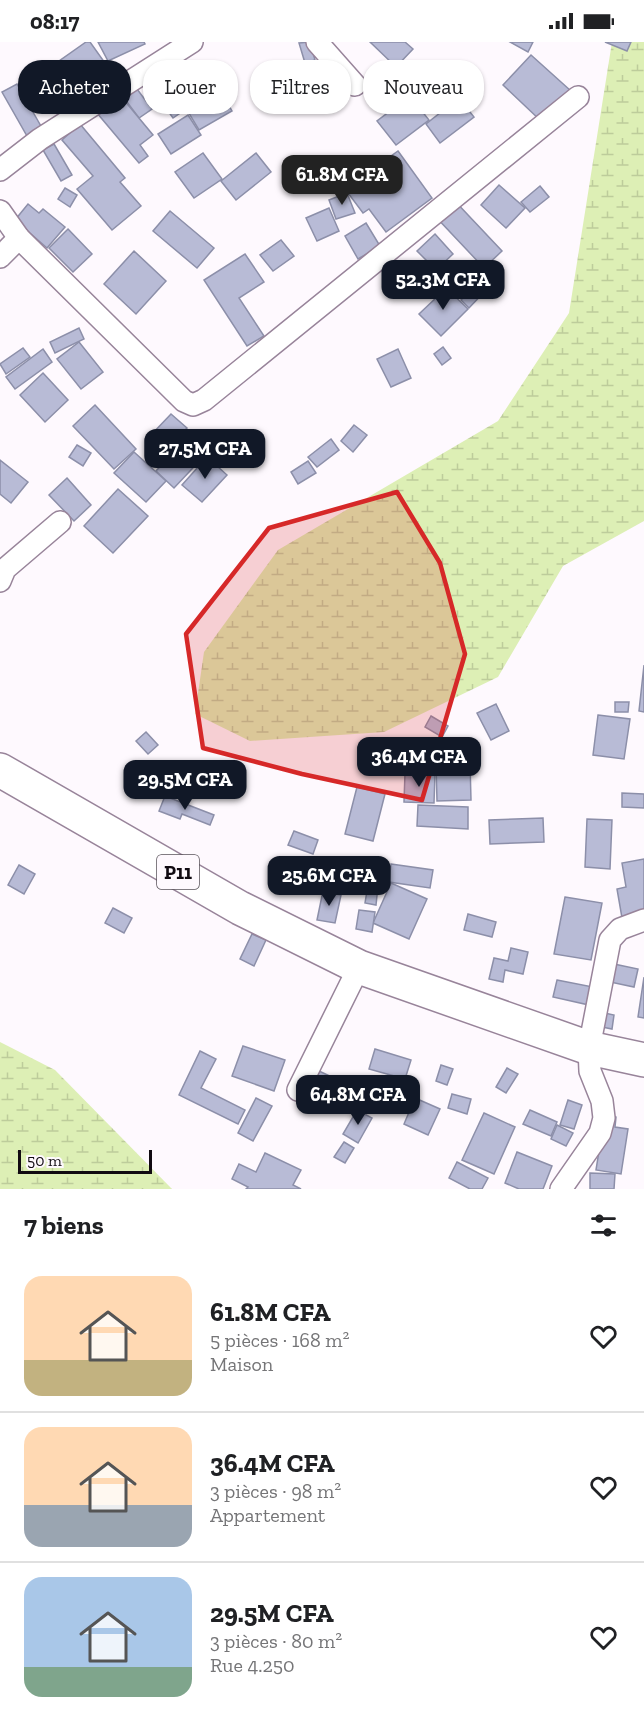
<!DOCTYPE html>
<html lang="fr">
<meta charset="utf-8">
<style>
body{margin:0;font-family:"Zilla Slab",serif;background:#f2f2f2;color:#202124;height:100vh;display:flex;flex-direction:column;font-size:22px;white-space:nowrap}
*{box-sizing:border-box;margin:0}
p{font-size:20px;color:#757577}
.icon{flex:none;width:33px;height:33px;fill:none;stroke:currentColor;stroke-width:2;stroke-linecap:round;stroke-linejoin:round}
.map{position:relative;height:1147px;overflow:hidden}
.drawer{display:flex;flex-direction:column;background:#fff;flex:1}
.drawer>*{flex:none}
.hud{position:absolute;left:18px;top:18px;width:609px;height:54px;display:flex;gap:12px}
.scale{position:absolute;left:18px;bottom:15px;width:134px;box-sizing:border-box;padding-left:6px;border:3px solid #110b12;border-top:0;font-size:16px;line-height:21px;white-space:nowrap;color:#110b12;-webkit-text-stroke:4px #fef9fe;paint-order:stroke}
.price{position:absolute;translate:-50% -51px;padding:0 14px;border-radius:12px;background:#111827;color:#fff;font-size:20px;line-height:39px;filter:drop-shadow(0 2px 3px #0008)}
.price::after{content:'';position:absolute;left:50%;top:36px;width:18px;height:14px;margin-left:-9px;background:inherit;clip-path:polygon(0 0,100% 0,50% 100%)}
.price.selected{background:#222;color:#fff}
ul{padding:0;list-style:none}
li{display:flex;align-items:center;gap:18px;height:150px;padding:0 24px}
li+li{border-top:2px solid #e0e0e0}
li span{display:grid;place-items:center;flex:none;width:168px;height:120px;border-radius:18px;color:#555}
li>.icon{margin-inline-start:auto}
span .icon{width:72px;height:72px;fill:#fffc;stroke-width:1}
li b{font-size:26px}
h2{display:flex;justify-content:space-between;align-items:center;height:72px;padding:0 24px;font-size:26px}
.chip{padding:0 21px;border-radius:24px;background:#fff;box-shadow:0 2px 4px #0004;font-size:21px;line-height:54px}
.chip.selected{background:#111827;color:#fff}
.status{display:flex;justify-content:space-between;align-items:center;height:42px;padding:0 30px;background:#fff;direction:ltr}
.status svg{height:16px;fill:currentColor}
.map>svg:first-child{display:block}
.wetland{fill:url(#wetland-marsh)}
.building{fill:#b8bbd6;stroke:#8c8fa9;stroke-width:1.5}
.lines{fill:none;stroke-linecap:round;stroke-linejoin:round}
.minor-casing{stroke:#98849a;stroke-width:24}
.primary-casing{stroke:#98849a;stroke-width:36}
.minor{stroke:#fff;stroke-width:21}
.primary{stroke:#fff;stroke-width:33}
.marked{fill:#d62828;fill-opacity:0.2;stroke:#d62828;stroke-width:4.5;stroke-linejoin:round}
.labels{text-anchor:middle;stroke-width:5;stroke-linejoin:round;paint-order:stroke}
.shield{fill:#fef9fe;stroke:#585259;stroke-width:1.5}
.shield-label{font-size:20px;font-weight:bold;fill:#110b12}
</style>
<div class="status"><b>08:17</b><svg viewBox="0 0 49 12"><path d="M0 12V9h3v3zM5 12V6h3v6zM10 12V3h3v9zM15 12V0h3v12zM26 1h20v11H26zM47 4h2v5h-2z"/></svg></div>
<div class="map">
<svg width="644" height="1147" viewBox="0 0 644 1147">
<defs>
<pattern id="wetland-marsh" width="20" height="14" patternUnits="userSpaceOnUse" patternTransform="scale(1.5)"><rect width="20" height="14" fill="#ddefb5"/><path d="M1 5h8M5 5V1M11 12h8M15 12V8" fill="none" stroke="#bdcc9b"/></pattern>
</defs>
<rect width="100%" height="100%" fill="#fef9fe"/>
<g class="wetland">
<path d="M 612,0 L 644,0 L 644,479 L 563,524 L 498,635 L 384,690 L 250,699 L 195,672 L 204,610 L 278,508 L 498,379 L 569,271 Z"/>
<path d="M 0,1000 L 55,1028 L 172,1147 L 0,1147 Z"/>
</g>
<g class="building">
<path d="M 86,0 L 90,0 L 110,28 L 73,54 L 52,24 Z"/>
<path d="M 98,0 L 144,0 L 145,2 L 108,19 Z"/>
<path d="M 310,0 L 315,18 L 305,21 L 299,1 Z"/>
<path d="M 370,0 L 405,0 L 413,7 L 396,25 Z"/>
<path d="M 510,0 L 533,0 L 528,10 Z"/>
<path d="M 605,0 L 631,0 L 627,9 Z"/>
<path d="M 531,13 L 571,49 L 542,80 L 503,43 Z"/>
<path d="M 323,23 L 337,52 L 312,64 L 298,36 Z"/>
<path d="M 160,32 L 186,67 L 173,76 L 148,41 Z"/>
<path d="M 212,34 L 232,69 L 199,88 L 184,63 L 201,53 L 196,44 Z"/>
<path d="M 458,34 L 468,46 L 437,71 L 427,59 Z"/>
<path d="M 17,42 L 42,86 L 27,94 L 2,50 Z"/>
<path d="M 134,43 L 152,67 L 139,76 L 121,52 Z"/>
<path d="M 119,52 L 153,93 L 140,103 L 148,114 L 139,121 L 97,71 Z"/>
<path d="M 410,54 L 429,78 L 396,103 L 377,79 Z"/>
<path d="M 459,56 L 474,75 L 440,101 L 426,82 Z"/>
<path d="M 188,73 L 201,93 L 171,112 L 158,92 Z"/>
<path d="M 80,82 L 125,136 L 120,140 L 141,164 L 112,188 L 77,147 L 93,134 L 62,98 Z"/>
<path d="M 54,102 L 72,133 L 61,139 L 43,108 Z"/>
<path d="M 398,109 L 432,156 L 386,190 L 369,167 L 363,171 L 345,147 Z"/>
<path d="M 203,111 L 222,137 L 194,156 L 175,130 Z"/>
<path d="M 256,111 L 271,130 L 236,158 L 221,139 Z"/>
<path d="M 499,143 L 525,166 L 506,186 L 481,163 Z"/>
<path d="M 540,144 L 549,155 L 530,170 L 521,160 Z"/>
<path d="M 65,146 L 77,153 L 70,165 L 58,157 Z"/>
<path d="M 347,151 L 355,171 L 336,177 L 329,158 Z"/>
<path d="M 452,156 L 502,209 L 484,226 L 434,173 Z"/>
<path d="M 28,162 L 39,171 L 43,167 L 65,185 L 47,206 L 15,178 Z"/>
<path d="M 329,166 L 339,189 L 317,199 L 306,176 Z"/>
<path d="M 170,169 L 214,206 L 197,226 L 153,189 Z"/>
<path d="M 366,181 L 380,204 L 358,217 L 345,194 Z"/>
<path d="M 68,187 L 92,212 L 73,230 L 49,206 Z"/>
<path d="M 435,192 L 453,212 L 436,228 L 417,209 Z"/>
<path d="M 281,198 L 294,214 L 273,229 L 260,213 Z"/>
<path d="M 134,209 L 166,239 L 136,272 L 104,242 Z"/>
<path d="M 245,212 L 264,240 L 239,256 L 264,294 L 247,304 L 204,238 Z"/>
<path d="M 480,239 L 488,246 L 469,266 L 461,258 Z"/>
<path d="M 442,242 L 468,267 L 441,294 L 419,272 L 438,254 L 434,250 Z"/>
<path d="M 79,286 L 84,297 L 55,311 L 50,300 Z"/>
<path d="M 79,300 L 103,330 L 81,347 L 57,317 Z"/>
<path d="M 443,305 L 451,316 L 442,323 L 434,312 Z"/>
<path d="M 23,306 L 30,315 L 6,332 L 0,322 Z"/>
<path d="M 43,307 L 52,320 L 15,347 L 6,335 Z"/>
<path d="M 398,307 L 411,336 L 391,345 L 377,317 Z"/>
<path d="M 43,331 L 68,358 L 45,380 L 20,353 Z"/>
<path d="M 95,363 L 136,407 L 114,427 L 73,384 Z"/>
<path d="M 171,372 L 187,386 L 166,407 L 151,393 Z"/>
<path d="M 354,383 L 367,393 L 353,410 L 341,399 Z"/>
<path d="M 188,394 L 207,411 L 174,446 L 156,429 Z"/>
<path d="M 331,397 L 339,408 L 317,425 L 308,415 Z"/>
<path d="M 77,403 L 91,411 L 83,424 L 69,415 Z"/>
<path d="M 134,410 L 166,439 L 146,460 L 114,431 Z"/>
<path d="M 207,415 L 227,433 L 202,460 L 182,443 Z"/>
<path d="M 0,418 L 28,440 L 11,461 L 0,452 Z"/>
<path d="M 308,419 L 316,431 L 298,442 L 291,430 Z"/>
<path d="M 67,436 L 91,463 L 74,479 L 49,453 Z"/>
<path d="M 118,447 L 148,474 L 113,511 L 84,484 Z"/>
<path d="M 644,623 L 644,670 L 639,669 Z"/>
<path d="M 615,660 L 629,660 L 628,670 L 615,670 Z"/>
<path d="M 496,662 L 509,689 L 491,698 L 477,671 Z"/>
<path d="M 598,673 L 630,677 L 624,717 L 593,713 Z"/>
<path d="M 431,674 L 448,684 L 442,695 L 425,685 Z"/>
<path d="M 146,690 L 158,703 L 148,712 L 136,699 Z"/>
<path d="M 470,721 L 471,758 L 437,759 L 436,722 Z"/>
<path d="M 405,731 L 435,732 L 434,761 L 404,760 Z"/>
<path d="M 357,745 L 385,752 L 373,799 L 345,792 Z"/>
<path d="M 622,751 L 644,752 L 644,766 L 622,765 Z"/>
<path d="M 165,754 L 214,773 L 210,783 L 182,772 L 180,777 L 159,769 Z"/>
<path d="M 418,763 L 468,765 L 468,787 L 417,784 Z"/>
<path d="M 543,776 L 544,800 L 490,802 L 489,778 Z"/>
<path d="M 587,777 L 612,778 L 610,827 L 585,825 Z"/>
<path d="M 294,789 L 318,798 L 313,812 L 288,803 Z"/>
<path d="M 644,817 L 644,872 L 622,876 L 617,847 L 626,845 L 622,821 Z"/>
<path d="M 391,822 L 433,828 L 430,846 L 389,840 Z"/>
<path d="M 19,823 L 35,832 L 24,852 L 8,843 Z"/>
<path d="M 391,841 L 427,857 L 409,897 L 373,881 Z"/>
<path d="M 368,843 L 378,844 L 376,863 L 365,861 Z"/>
<path d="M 323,849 L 341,853 L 335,881 L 317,878 Z"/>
<path d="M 565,855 L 602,861 L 591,918 L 554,912 Z"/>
<path d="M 113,866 L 132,876 L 124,891 L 105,881 Z"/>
<path d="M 359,868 L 375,870 L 372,890 L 356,887 Z"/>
<path d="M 468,872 L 496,880 L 492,895 L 464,888 Z"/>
<path d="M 252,892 L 266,898 L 254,924 L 240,917 Z"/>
<path d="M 511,906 L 528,910 L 523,932 L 505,928 L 503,940 L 489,937 L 494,916 L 508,919 Z"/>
<path d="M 614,922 L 638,927 L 634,945 L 610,940 Z"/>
<path d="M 644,935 L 644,976 L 638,975 Z"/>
<path d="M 557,938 L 593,945 L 589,963 L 553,955 Z"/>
<path d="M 600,970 L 614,973 L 612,987 L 597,984 Z"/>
<path d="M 243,1004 L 285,1018 L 274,1049 L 232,1034 Z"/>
<path d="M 375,1007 L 411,1018 L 405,1037 L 369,1027 Z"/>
<path d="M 200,1009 L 216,1017 L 201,1046 L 245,1068 L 238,1082 L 179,1053 Z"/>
<path d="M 441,1023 L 453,1027 L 447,1043 L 436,1039 Z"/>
<path d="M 507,1026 L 518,1032 L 506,1051 L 496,1045 Z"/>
<path d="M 319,1029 L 332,1035 L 325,1051 L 312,1045 Z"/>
<path d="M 452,1052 L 471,1057 L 467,1072 L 448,1066 Z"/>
<path d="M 256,1056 L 272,1064 L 253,1099 L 238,1091 Z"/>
<path d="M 415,1056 L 440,1067 L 428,1093 L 404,1082 Z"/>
<path d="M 568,1058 L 582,1063 L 574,1087 L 560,1083 Z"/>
<path d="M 357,1068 L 372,1076 L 358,1101 L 343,1092 Z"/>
<path d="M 530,1068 L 557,1080 L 551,1094 L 523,1082 Z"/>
<path d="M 484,1071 L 515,1085 L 494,1132 L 462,1118 Z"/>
<path d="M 605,1072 L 616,1075 L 615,1085 L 628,1087 L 621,1132 L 596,1128 Z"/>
<path d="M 557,1083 L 573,1091 L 566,1104 L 551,1097 Z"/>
<path d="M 344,1100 L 354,1106 L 345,1121 L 334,1115 Z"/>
<path d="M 517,1110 L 552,1124 L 543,1147 L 519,1147 L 505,1141 Z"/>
<path d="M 265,1111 L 301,1128 L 293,1143 L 301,1147 L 246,1147 L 248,1145 L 232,1137 L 239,1122 L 256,1130 Z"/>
<path d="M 457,1120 L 488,1136 L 482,1147 L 470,1147 L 449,1136 Z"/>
<path d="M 590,1131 L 615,1132 L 614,1147 L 590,1147 Z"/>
</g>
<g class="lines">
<defs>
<g id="minor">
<path d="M 317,0 L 355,43"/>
<path d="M 0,128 L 40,97 L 192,0"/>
<path d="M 0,169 L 19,196 L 184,359 L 193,363 L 204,358 L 578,55"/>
<path d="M 0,215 L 19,196"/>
<path d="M 0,539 L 5,527 L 60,480"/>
<path d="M 298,1048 L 359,925"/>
<path d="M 561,1147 L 600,1091 L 604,1076 L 602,1059 L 590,1029 L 589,1006 L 610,898 L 620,887 L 644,878"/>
</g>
<path id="primary" d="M 0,728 L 240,866 L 359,925 L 589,1006 L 644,1018"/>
</defs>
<use href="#minor" class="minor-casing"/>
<use href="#primary" class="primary-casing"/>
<use href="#minor" class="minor"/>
<use href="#primary" class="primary"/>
</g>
<path class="marked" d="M 397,450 L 440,521 L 465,612 L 422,758 L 302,732 L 203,706 L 186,592 L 269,486 Z"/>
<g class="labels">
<rect class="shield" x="157" y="813" width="42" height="34" rx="4.5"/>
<g class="shield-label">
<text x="178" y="837">P11</text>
</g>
</g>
</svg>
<div class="scale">50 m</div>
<b class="price selected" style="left:342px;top:164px">61.8M CFA</b>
<b class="price" style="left:443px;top:269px">52.3M CFA</b>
<b class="price" style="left:205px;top:438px">27.5M CFA</b>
<b class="price" style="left:419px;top:746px">36.4M CFA</b>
<b class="price" style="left:185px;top:769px">29.5M CFA</b>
<b class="price" style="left:329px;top:865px">25.6M CFA</b>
<b class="price" style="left:358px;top:1084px">64.8M CFA</b>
<div class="hud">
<a class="chip selected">Acheter</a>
<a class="chip">Louer</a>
<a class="chip">Filtres</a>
<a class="chip">Nouveau</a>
</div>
</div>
<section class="drawer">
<h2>7 biens<svg class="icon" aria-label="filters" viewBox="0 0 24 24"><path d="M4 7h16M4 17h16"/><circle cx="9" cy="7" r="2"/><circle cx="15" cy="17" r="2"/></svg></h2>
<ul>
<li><span style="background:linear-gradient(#ffd9b3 70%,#c2b280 0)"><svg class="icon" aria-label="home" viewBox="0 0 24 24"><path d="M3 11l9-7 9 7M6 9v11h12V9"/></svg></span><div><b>61.8M CFA</b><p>5 pièces · 168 m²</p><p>Maison</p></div><svg class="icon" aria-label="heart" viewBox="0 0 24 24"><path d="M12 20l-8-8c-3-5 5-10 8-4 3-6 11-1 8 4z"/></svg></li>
<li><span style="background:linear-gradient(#ffd9b3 65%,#9aa5b1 0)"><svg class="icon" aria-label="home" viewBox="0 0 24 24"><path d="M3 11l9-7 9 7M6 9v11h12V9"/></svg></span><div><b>36.4M CFA</b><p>3 pièces · 98 m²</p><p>Appartement</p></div><svg class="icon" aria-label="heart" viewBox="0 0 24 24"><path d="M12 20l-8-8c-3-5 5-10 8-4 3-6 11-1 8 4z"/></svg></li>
<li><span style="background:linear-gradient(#a9c7e8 75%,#7fa58c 0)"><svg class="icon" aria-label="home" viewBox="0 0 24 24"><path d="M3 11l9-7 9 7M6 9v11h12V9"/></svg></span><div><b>29.5M CFA</b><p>3 pièces · 80 m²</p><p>Rue 4.250</p></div><svg class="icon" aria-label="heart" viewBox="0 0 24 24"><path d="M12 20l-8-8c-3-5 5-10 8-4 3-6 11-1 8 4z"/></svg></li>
</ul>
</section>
